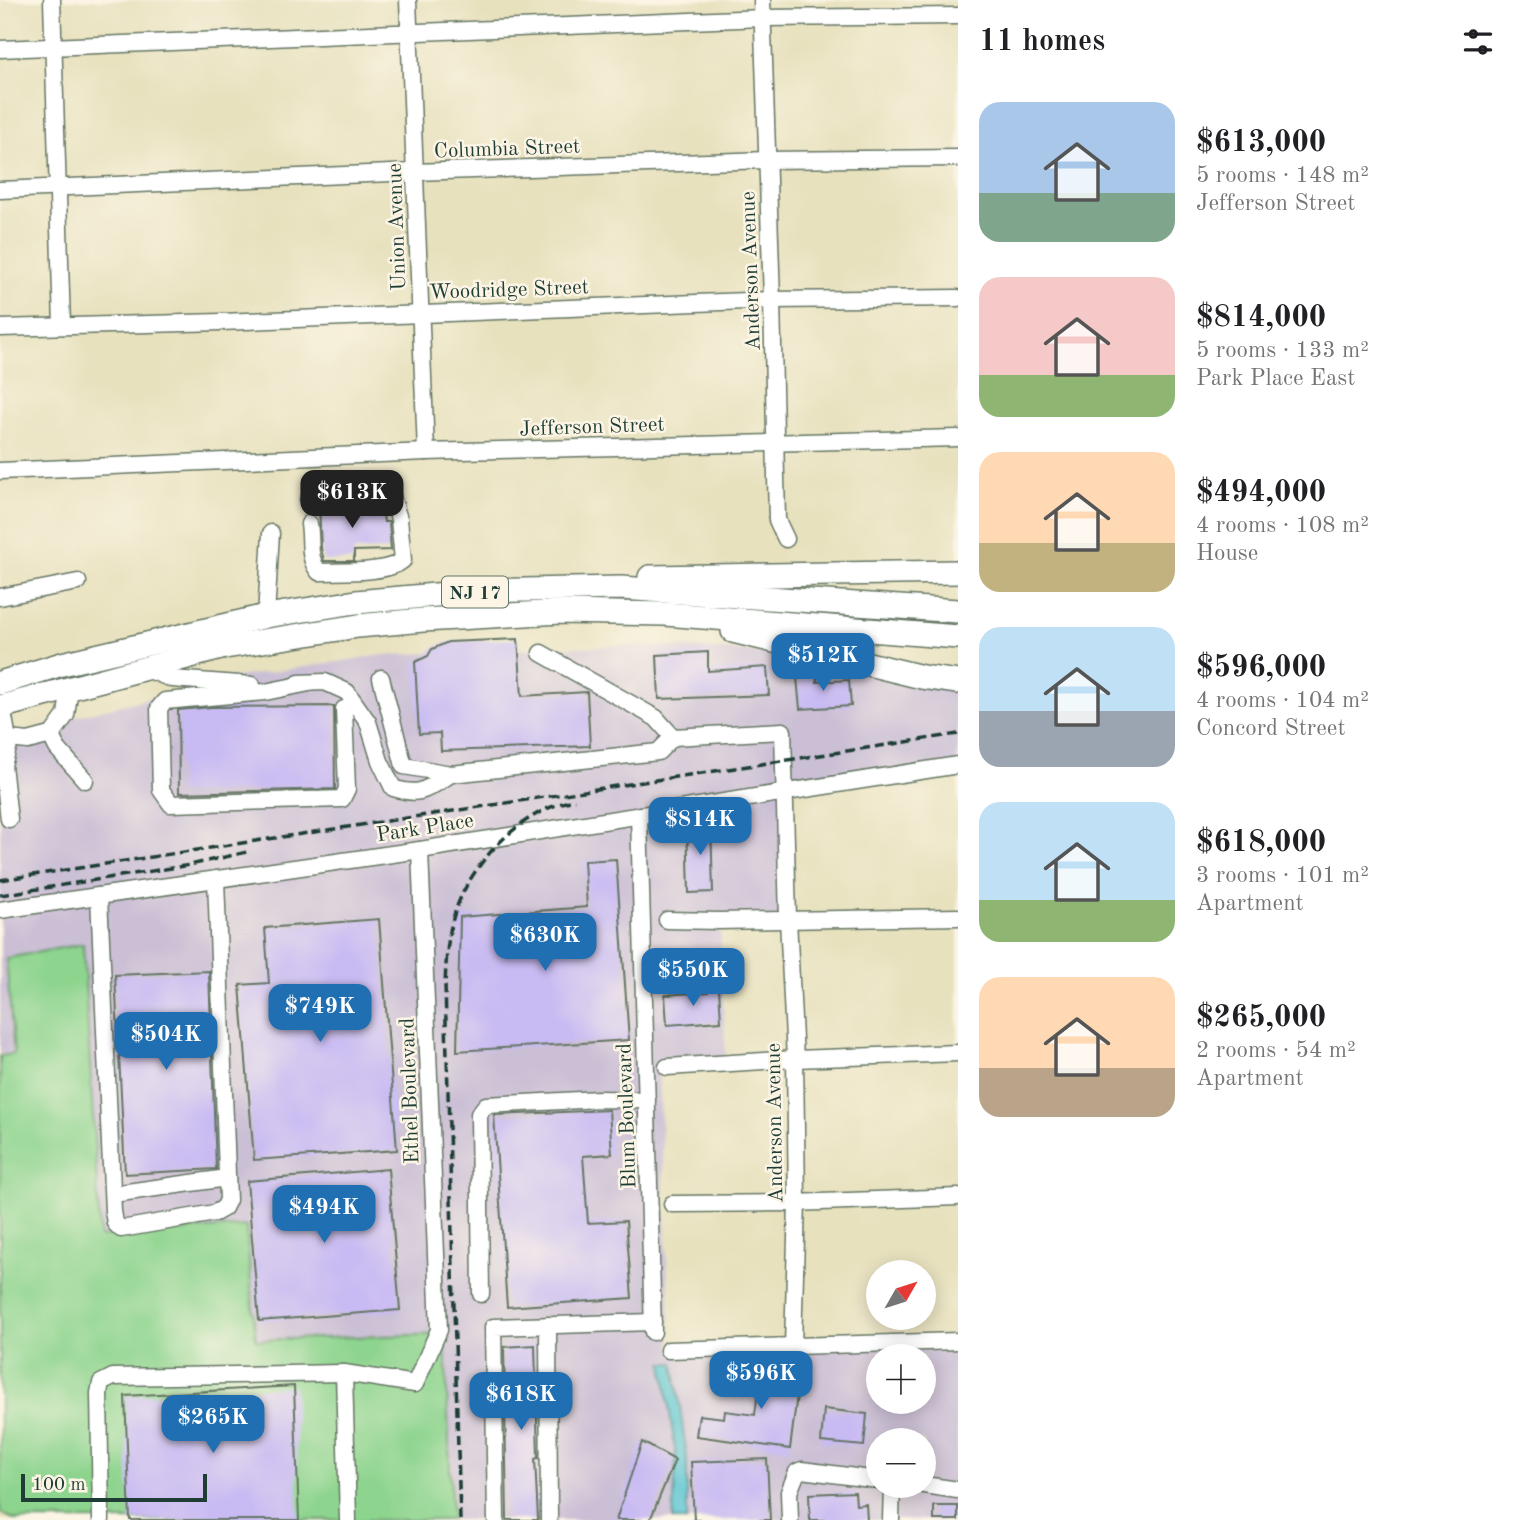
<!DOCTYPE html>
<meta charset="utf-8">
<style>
body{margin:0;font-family:"Old Standard TT",serif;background:#f6f6f6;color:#202124;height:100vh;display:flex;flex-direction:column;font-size:26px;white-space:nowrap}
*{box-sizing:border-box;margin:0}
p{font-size:23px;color:#757577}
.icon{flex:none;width:38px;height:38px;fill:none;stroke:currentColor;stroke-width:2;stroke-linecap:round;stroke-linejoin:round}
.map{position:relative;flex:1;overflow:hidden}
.panel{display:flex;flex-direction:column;background:#fff;width:560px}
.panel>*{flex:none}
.needle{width:46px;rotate:51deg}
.buttons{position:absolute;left:866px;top:1260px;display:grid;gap:14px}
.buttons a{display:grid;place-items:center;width:70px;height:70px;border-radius:50%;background:#fff;box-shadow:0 4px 18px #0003;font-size:35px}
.scale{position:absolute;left:21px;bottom:18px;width:186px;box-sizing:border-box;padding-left:7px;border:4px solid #1f3d34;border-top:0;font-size:19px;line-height:24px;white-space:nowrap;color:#1f3d34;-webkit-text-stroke:5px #fcf5e5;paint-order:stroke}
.price{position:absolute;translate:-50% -60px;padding:0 16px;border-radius:14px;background:#1f6fb2;color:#fff;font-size:23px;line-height:46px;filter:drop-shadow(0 2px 4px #0008)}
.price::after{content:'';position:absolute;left:50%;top:42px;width:21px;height:16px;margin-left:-10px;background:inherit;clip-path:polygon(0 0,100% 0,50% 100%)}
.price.selected{background:#222;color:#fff}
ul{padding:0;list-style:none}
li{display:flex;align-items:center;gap:21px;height:175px;padding:0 21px}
li span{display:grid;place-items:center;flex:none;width:196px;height:140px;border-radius:21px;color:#555}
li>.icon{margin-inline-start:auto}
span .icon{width:84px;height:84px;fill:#fffc;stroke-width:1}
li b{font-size:30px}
h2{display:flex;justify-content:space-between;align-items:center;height:84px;padding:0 21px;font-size:30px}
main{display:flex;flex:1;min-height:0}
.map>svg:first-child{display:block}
.industrial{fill:#cbbfd5;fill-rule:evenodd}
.green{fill:#8dd48e;stroke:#568861;stroke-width:2}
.water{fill:#59c5d2;stroke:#3c8183;stroke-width:2}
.building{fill:#c8baf3}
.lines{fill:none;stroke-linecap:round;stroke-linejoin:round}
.minor-casing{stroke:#657664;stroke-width:19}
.highway-casing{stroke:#657664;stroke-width:26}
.minor{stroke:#fff;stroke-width:16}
.highway{stroke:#fff;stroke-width:23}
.rail{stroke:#1f3d34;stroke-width:3.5;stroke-dasharray:10 5;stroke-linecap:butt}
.labels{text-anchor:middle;stroke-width:5;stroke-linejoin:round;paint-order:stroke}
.shield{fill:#fcf5e5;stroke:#617469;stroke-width:2}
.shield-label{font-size:19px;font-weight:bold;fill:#1f3d34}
.street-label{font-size:21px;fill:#1f3d34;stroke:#fcf5e5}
</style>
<main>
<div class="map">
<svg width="958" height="1520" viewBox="0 0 958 1520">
<rect width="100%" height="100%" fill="#fcf5e5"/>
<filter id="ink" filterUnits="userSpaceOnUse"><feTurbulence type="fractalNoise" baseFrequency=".0143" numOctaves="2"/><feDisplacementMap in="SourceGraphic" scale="14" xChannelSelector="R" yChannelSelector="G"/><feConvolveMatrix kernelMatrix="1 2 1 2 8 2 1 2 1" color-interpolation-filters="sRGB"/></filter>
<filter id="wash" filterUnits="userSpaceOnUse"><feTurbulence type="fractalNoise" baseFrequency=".00686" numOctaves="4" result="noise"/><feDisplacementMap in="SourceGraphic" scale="28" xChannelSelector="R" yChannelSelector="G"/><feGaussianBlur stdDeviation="1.57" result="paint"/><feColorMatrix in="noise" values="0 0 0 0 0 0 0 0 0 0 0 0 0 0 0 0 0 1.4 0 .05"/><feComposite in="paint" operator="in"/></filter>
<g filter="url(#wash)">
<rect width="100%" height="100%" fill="#e7e1be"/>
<path class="industrial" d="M 636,645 L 761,652 L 958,682 L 958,766 L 787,791 L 790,919 L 720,921 L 726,1065 L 659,1071 L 671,1350 L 958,1340 L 958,1520 L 454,1520 L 445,1333 L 257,1339 L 247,1225 L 101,1237 L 84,943 L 5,957 L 13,1054 L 0,1054 L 0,740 L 69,718 L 231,678 L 383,655 ZM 878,1356 L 924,1356 L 924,1402 L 878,1402 ZM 878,1440 L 924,1440 L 924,1486 L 878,1486 Z"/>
<path class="green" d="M 83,944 L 100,1237 L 246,1226 L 256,1340 L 445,1334 L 452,1520 L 15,1520 L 3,1514 L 0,1511 L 0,1056 L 14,1054 L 6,958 Z"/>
<path class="water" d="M 663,1363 L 674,1363 L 687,1458 L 687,1520 L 673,1520 L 676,1457 Z"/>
<g id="blocks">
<g class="building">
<path d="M 381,502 L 384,522 L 389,522 L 391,550 L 354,551 L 354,561 L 324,561 L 321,548 L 319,505 Z"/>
<path d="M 518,639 L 522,696 L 587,692 L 590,746 L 441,751 L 440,733 L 419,734 L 415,662 L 428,656 L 432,649 L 448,642 Z"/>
<path d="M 708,652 L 708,671 L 767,667 L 769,695 L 659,699 L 657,655 Z"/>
<path d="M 817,676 L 817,682 L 849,680 L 851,706 L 800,709 L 797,678 Z"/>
<path d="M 334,706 L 335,789 L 179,793 L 178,710 L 212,707 Z"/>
<path d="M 711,822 L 713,892 L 689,893 L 687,823 Z"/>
<path d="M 616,859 L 629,1040 L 457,1051 L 460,917 L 587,907 L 584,861 Z"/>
<path d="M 379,919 L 397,1150 L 254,1160 L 240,985 L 269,983 L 265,928 Z"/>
<path d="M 209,971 L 216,1169 L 125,1174 L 115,975 Z"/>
<path d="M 719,988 L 721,1021 L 667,1025 L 665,995 L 708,992 L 708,989 Z"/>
<path d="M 609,1110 L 612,1154 L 583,1156 L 588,1223 L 626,1221 L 632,1298 L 507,1307 L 494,1115 Z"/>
<path d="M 388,1169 L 400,1310 L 259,1321 L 247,1181 Z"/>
<path d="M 535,1345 L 538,1458 L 535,1459 L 538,1520 L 507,1520 L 504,1347 Z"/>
<path d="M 780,1357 L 796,1359 L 792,1386 L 798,1387 L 790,1449 L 696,1436 L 699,1415 L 724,1418 L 725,1411 L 755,1415 L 762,1358 Z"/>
<path d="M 294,1386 L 299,1520 L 130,1520 L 125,1396 Z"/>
<path d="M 824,1409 L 867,1414 L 864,1446 L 821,1442 Z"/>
<path d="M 642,1442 L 675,1460 L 650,1520 L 616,1520 Z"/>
<path d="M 767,1459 L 770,1520 L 694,1520 L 691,1462 Z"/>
<path d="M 855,1492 L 856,1505 L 866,1504 L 867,1520 L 810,1520 L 809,1494 Z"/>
<rect x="934" y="1506" width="24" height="14"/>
</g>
</g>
</g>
<g filter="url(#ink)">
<use href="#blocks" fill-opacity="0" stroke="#657664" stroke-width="2"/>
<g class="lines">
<defs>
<g id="minor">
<path d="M 52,0 L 62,326"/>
<path d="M 408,0 L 426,452"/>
<path d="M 762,0 L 772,300 L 777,520 L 786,539"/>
<path d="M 0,49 L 763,18 L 958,16"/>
<path d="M 0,190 L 414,172 L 767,160 L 958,158"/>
<path d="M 0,328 L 221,322 L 772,300 L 958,298"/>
<path d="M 0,471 L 426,452 L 958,438"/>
<path d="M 308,501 L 313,495 L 383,491 L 391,494 L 399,519 L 403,560 C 387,574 340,571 319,572 C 307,558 312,541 309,524"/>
<path d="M 0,597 L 78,582"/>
<path d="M 266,616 L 271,533"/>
<path d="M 541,653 L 656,718 L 673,737"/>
<path d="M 144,668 L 172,679 L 252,685"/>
<path d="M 381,678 L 404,766 L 451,774 L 658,752 L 673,737"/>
<path d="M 299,683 L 325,682 L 347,692 L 368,722 L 380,761 L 393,788 C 421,797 427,789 451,774"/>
<path d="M 309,683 L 265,692 L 165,701 L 159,708 L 161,790 L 171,804 L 342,799 L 347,789 L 344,709"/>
<path d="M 70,687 L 66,715 L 51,736 L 57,748 L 85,780"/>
<path d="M 2,706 L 9,745 L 3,765 L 9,819"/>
<path d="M 673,737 L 783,731 L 788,919 L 795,1059 L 797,1201 L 793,1347"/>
<path d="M 9,739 L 28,741 L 51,735"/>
<path d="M 639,815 L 653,1332"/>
<path d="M 99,896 L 113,1211 L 115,1223 L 121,1229 L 215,1213 L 224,1208 L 228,1200 L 216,879"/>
<path d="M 0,910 L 420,850 L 958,765"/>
<path d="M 667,920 L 718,921 L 958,917"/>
<path d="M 667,1067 L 795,1059 L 958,1053"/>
<path d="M 113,1194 L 227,1178"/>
<path d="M 672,1204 L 793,1203 L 958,1197"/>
<path d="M 481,1294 L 479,1114 L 486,1105 L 599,1099 L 647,1100"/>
<path d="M 548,1325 L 549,1520"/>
<path d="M 668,1350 L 958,1341"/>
<path d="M 924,1485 L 958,1490"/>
<path d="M 101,1520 L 99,1393 L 101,1383 L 113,1377 L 344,1373"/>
<path d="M 348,1520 L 344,1373 L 415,1384 L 439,1330 L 420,850"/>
<path d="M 496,1520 L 493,1327 L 653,1322"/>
<path d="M 790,1520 L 789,1492 L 797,1472 L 802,1470 L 878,1480"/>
<path d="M 891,1520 L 892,1486"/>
</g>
<g id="highway">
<path d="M 650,577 L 958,572"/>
<path d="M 733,631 L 922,677 L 958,682"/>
<path d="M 0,683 L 62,664 L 266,616 L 356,602 L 481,591 L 621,588 L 958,611"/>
<path d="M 0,707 L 225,647 L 358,626 L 423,620 L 561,612 L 665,614 L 958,637"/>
</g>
</defs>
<use href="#minor" class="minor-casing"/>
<use href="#highway" class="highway-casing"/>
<use href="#minor" class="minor"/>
<use href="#highway" class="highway"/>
<g class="rail">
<path d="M 0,880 L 958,734"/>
<path d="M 0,895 L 190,865 L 251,851"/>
<path d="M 460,1520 L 445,985 C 446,962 447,938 454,915 C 469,865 521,809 575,800"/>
</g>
</g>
</g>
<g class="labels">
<rect class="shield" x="442" y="576.5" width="66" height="31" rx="5"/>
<g class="shield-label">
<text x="475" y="599">NJ 17</text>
</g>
<g class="street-label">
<text transform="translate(507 148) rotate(-2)" y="7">Columbia Street</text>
<text transform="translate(396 227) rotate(-92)" y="7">Union Avenue</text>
<text transform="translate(750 271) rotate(-92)" y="7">Anderson Avenue</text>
<text transform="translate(509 289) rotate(-2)" y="7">Woodridge Street</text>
<text transform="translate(592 426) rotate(-2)" y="7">Jefferson Street</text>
<text transform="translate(425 827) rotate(-9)" y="7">Park Place</text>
<text transform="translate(409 1091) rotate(-92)" y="7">Ethel Boulevard</text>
<text transform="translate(626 1116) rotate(-92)" y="7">Blum Boulevard</text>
<text transform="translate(774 1123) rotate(-91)" y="7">Anderson Avenue</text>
</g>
</g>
</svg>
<div class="buttons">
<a><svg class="needle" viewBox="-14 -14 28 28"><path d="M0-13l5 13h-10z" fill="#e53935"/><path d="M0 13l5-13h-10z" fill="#757577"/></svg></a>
<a>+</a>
<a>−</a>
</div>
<div class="scale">100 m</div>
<b class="price selected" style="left:352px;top:530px">$613K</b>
<b class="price" style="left:823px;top:693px">$512K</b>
<b class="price" style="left:700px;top:857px">$814K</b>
<b class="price" style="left:545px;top:973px">$630K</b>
<b class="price" style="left:693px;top:1008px">$550K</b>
<b class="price" style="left:320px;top:1044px">$749K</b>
<b class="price" style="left:166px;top:1072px">$504K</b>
<b class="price" style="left:324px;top:1245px">$494K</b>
<b class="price" style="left:761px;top:1411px">$596K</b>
<b class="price" style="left:521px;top:1432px">$618K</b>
<b class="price" style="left:213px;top:1455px">$265K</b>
</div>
<section class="panel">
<h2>11 homes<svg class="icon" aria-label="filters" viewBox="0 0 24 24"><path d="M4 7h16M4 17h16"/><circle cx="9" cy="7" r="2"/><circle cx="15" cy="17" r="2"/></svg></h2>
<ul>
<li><span style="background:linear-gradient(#a9c7e8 65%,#7fa58c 0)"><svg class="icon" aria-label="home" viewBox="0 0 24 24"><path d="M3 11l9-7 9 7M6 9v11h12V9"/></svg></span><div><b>$613,000</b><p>5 rooms · 148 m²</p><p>Jefferson Street</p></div></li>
<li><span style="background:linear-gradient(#f6c9c9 70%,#8fb573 0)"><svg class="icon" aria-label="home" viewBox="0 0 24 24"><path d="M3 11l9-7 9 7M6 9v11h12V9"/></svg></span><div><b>$814,000</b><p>5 rooms · 133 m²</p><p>Park Place East</p></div></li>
<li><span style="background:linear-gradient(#ffd9b3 65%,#c2b280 0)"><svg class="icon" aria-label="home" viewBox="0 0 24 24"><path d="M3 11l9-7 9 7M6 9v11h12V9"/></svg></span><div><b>$494,000</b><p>4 rooms · 108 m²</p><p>House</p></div></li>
<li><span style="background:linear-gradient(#bfe0f5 60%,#9aa5b1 0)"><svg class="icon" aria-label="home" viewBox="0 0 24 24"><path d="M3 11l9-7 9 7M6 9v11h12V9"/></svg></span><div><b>$596,000</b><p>4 rooms · 104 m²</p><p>Concord Street</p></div></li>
<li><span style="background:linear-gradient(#bfe0f5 70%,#8fb573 0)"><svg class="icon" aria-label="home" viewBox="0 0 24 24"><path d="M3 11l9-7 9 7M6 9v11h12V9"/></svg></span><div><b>$618,000</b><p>3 rooms · 101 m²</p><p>Apartment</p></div></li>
<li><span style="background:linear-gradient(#ffd9b3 65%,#b9a48a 0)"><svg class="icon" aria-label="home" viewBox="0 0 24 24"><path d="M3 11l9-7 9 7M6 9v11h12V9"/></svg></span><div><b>$265,000</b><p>2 rooms · 54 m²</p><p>Apartment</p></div></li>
</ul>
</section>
</main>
